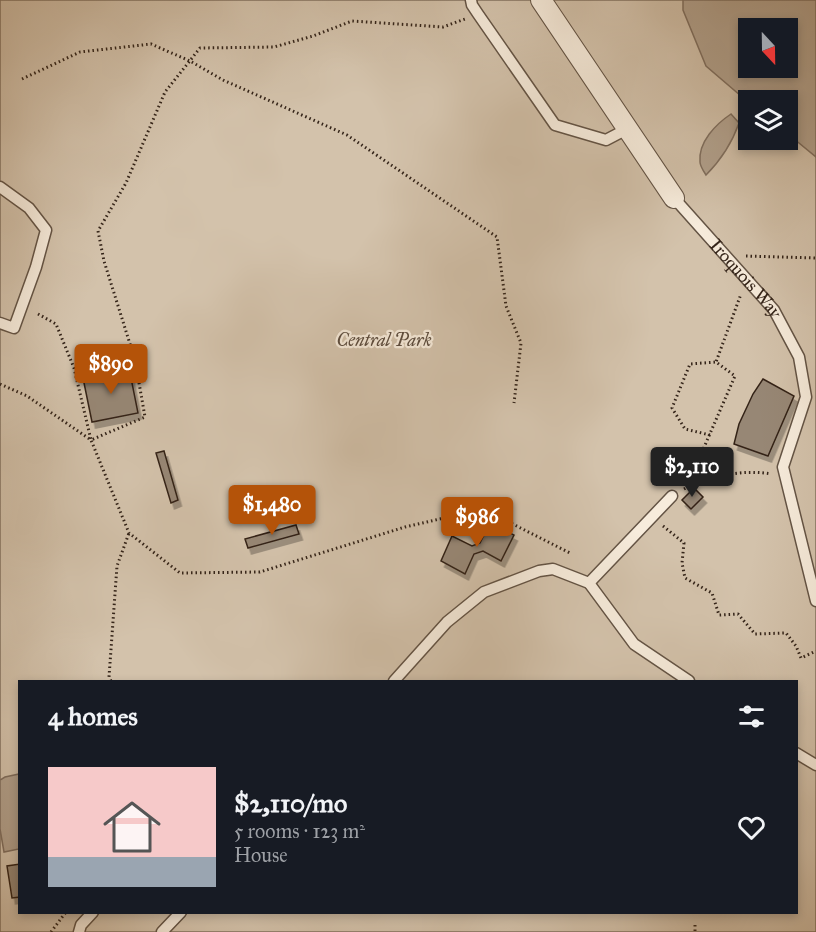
<!DOCTYPE html>
<meta charset="utf-8">
<style>
body{margin:0;font-family:"IM FELL Great Primer",serif;background:#242831;color:#f1f3f6;height:100vh;display:flex;flex-direction:column;font-size:22px;white-space:nowrap}
*{box-sizing:border-box;margin:0}
p{font-size:20px;color:#9ea1a6}
.icon{flex:none;width:33px;height:33px;fill:none;stroke:currentColor;stroke-width:2;stroke-linecap:round;stroke-linejoin:round}
.map{position:relative;flex:1;overflow:hidden}
.panel{position:absolute;left:18px;top:680px;width:780px;height:234px;display:flex;flex-direction:column;background:#171b24;border-radius:0px;box-shadow:0 3px 9px #0003}
.panel>*{flex:none}
.needle{width:39px;rotate:158deg}
.buttons{position:absolute;left:738px;top:18px;display:grid;gap:12px}
.buttons a{display:grid;place-items:center;width:60px;height:60px;border-radius:0px;background:#171b24;box-shadow:0 3px 9px #0003;font-size:30px}
.price{position:absolute;translate:-50% -51px;padding:0 14px;border-radius:6px;background:#b45309;color:#fff;font-size:20px;line-height:39px;filter:drop-shadow(0 2px 3px #0008)}
.price::after{content:'';position:absolute;left:50%;top:36px;width:18px;height:14px;margin-left:-9px;background:inherit;clip-path:polygon(0 0,100% 0,50% 100%)}
.price.active{background:#222;color:#fff}
ul{padding:0;list-style:none}
li{display:flex;align-items:center;gap:18px;height:150px;padding:0 30px}
li span{display:grid;place-items:center;flex:none;width:168px;height:120px;border-radius:0px;color:#555}
li>.icon{margin-inline-start:auto}
span .icon{width:72px;height:72px;fill:#fffc;stroke-width:1}
li b{font-size:26px}
h2{display:flex;justify-content:space-between;align-items:center;height:72px;padding:0 30px;font-size:26px}
.map>svg:first-child{display:block}
.green{fill:#d3c2ab;stroke:#847362;stroke-width:1.5;fill-rule:evenodd}
.water{fill:#b2a18d;stroke:#806f5f;stroke-width:1.5;fill-rule:evenodd}
.building{fill:#978775;stroke:#342419;stroke-width:1.5;filter:url(#shadow)}
.lines{fill:none;stroke-linecap:round;stroke-linejoin:round}
.service-casing{stroke:#645445;stroke-width:13}
.minor-casing{stroke:#645445;stroke-width:22}
.path{stroke:#342419;stroke-width:3;stroke-dasharray:1.5 3;stroke-linecap:butt}
.service{stroke:#f7ecdc;stroke-width:10}
.minor{stroke:#f7ecdc;stroke-width:20}
.labels{text-anchor:middle;stroke-width:4.5;stroke-linejoin:round;paint-order:stroke}
.street-label{font-size:18px;fill:#342419;stroke:#f7ecdc}
.park-label{font-size:18px;font-style:italic;fill:#5c4c3e;stroke:#f7ecdc}
</style>
<div class="map">
<svg width="816" height="932" viewBox="0 0 816 932">
<defs>
<filter id="shadow"><feDropShadow dx="3.5" dy="6" stdDeviation="0" flood-color="#0004"/></filter>
</defs>
<rect width="100%" height="100%" fill="#f3e2c9"/>
<filter id="stains"><feTurbulence type="fractalNoise" baseFrequency=".00333" numOctaves="4"/><feColorMatrix values="0 0 0 0 .2 0 0 0 0 .09 0 0 0 0 .02 0 0 0 .5 -.17"/></filter>
<radialGradient id="worn" r=".72"><stop offset=".6" stop-color="#630" stop-opacity="0"/><stop offset="1" stop-color="#630" stop-opacity=".3"/></radialGradient>
<path class="green" d="M 0,0 L 816,0 L 816,932 L 0,932 ZM 748,28 L 788,28 L 788,68 L 748,68 ZM 748,100 L 788,100 L 788,140 L 748,140 ZM 20,681 L 796,681 L 796,912 L 20,912 Z"/>
<g class="water">
<path d="M 683,0 L 816,0 L 816,157 L 788,134 L 788,100 L 748,102 L 706,66 L 683,10 ZM 748,28 L 788,28 L 788,68 L 748,68 Z"/>
<path d="M 731,114 L 739,123 C 732,143 721,160 706,175 C 704,172 700,166 700,162 C 698,142 716,124 731,114 Z"/>
<path d="M 19,774 L 19,849 L 4,852 L 0,829 L 0,780 L 5,777 Z"/>
</g>
<g class="building">
<path d="M 129,368 L 138,413 L 92,422 L 83,378 Z"/>
<path d="M 763,379 L 794,396 L 768,456 L 734,444 L 739,424 L 753,394 Z"/>
<path d="M 164,451 L 178,500 L 171,503 L 156,453 Z"/>
<path d="M 694,488 L 703,497 L 691,509 L 682,500 Z"/>
<path d="M 490,523 L 514,535 L 501,561 L 483,551 L 474,554 L 465,574 L 441,561 L 452,536 L 472,546 L 480,543 Z"/>
<path d="M 296,525 L 299,534 L 248,548 L 245,539 Z"/>
<path d="M 20,864 L 20,897 L 12,898 L 7,866 Z"/>
</g>
<g class="lines">
<defs>
<g id="service">
<path d="M 471,0 L 472,5 L 478,14 L 555,125 L 606,140 L 627,129"/>
<path d="M 0,187 L 29,208 L 46,230 L 36,267 L 14,328 L 0,323"/>
<path id="s1" d="M 674,198 L 774,310 L 799,357 L 806,397 L 783,467 L 816,601"/>
<path d="M 589,583 L 634,644 L 689,681"/>
<path d="M 394,681 L 447,622 L 484,592 L 539,571 L 553,569 L 589,583 L 672,496"/>
<path d="M 796,753 L 816,765"/>
<path d="M 79,932 L 81,925 L 93,912"/>
<path d="M 162,932 L 181,912"/>
</g>
<path id="minor" d="M 541,0 L 674,198"/>
</defs>
<use href="#service" class="service-casing"/>
<use href="#minor" class="minor-casing"/>
<g class="path">
<path d="M 22,79 L 80,52 L 151,44 L 190,61 L 223,80 L 347,135 L 497,237 L 506,306 L 521,343 L 514,403"/>
<path d="M 746,256 L 816,258"/>
<path d="M 38,314 L 56,324 L 74,368 L 91,440 L 145,417 L 135,360 L 104,261 L 98,231 L 126,183 L 165,92 L 200,48 L 274,47 L 313,36 L 352,21 L 443,27 L 465,19"/>
<path d="M 0,384 L 27,396 L 91,440 L 129,533 L 180,573 L 260,572 L 405,527 L 483,509 L 570,553"/>
<path d="M 710,435 L 685,429 L 672,408 L 690,364 L 716,362"/>
<path d="M 708,479 L 702,452 L 735,376 L 716,362 L 741,294"/>
<path d="M 684,489 C 708,476 744,469 771,474"/>
<path d="M 663,526 L 684,543 L 682,563 L 685,578 L 712,593 L 719,615 L 738,614 L 755,634 L 786,633 L 796,646 L 801,658 L 816,651"/>
<path d="M 111,681 L 109,677 L 117,566 L 129,533"/>
<path d="M 695,925 L 695,932"/>
<path d="M 51,932 L 66,912"/>
</g>
<use href="#service" class="service"/>
<use href="#minor" class="minor"/>
</g>
<g class="labels">
<g class="street-label">
<text dy="6" stroke="none"><textPath href="#s1" startOffset="108">Iroquois Way</textPath></text>
</g>
<g class="park-label">
<text x="384" y="346">Central Park</text>
</g>
</g>
<rect width="100%" height="100%" filter="url(#stains)"/>
<rect width="100%" height="100%" fill="url(#worn)"/>
</svg>
<div class="buttons">
<a><svg class="needle" viewBox="-14 -14 28 28"><path d="M0-13l5 13h-10z" fill="#e53935"/><path d="M0 13l5-13h-10z" fill="#9ea1a6"/></svg></a>
<a><svg class="icon" aria-label="layers" viewBox="0 0 24 24"><path d="M12 4l9 5-9 5-9-5zM3 14l9 5 9-5"/></svg></a>
</div>
<b class="price" style="left:111px;top:395px">$890</b>
<b class="price active" style="left:692px;top:498px">$2,110</b>
<b class="price" style="left:272px;top:536px">$1,480</b>
<b class="price" style="left:477px;top:548px">$986</b>
<section class="panel">
<h2>4 homes<svg class="icon" aria-label="filters" viewBox="0 0 24 24"><path d="M4 7h16M4 17h16"/><circle cx="9" cy="7" r="2"/><circle cx="15" cy="17" r="2"/></svg></h2>
<ul>
<li><span style="background:linear-gradient(#f6c9c9 75%,#9aa5b1 0)"><svg class="icon" aria-label="home" viewBox="0 0 24 24"><path d="M3 11l9-7 9 7M6 9v11h12V9"/></svg></span><div><b>$2,110/mo</b><p>5 rooms · 123 m²</p><p>House</p></div><svg class="icon" aria-label="heart" viewBox="0 0 24 24"><path d="M12 20l-8-8c-3-5 5-10 8-4 3-6 11-1 8 4z"/></svg></li>
</ul>
</section>
</div>
